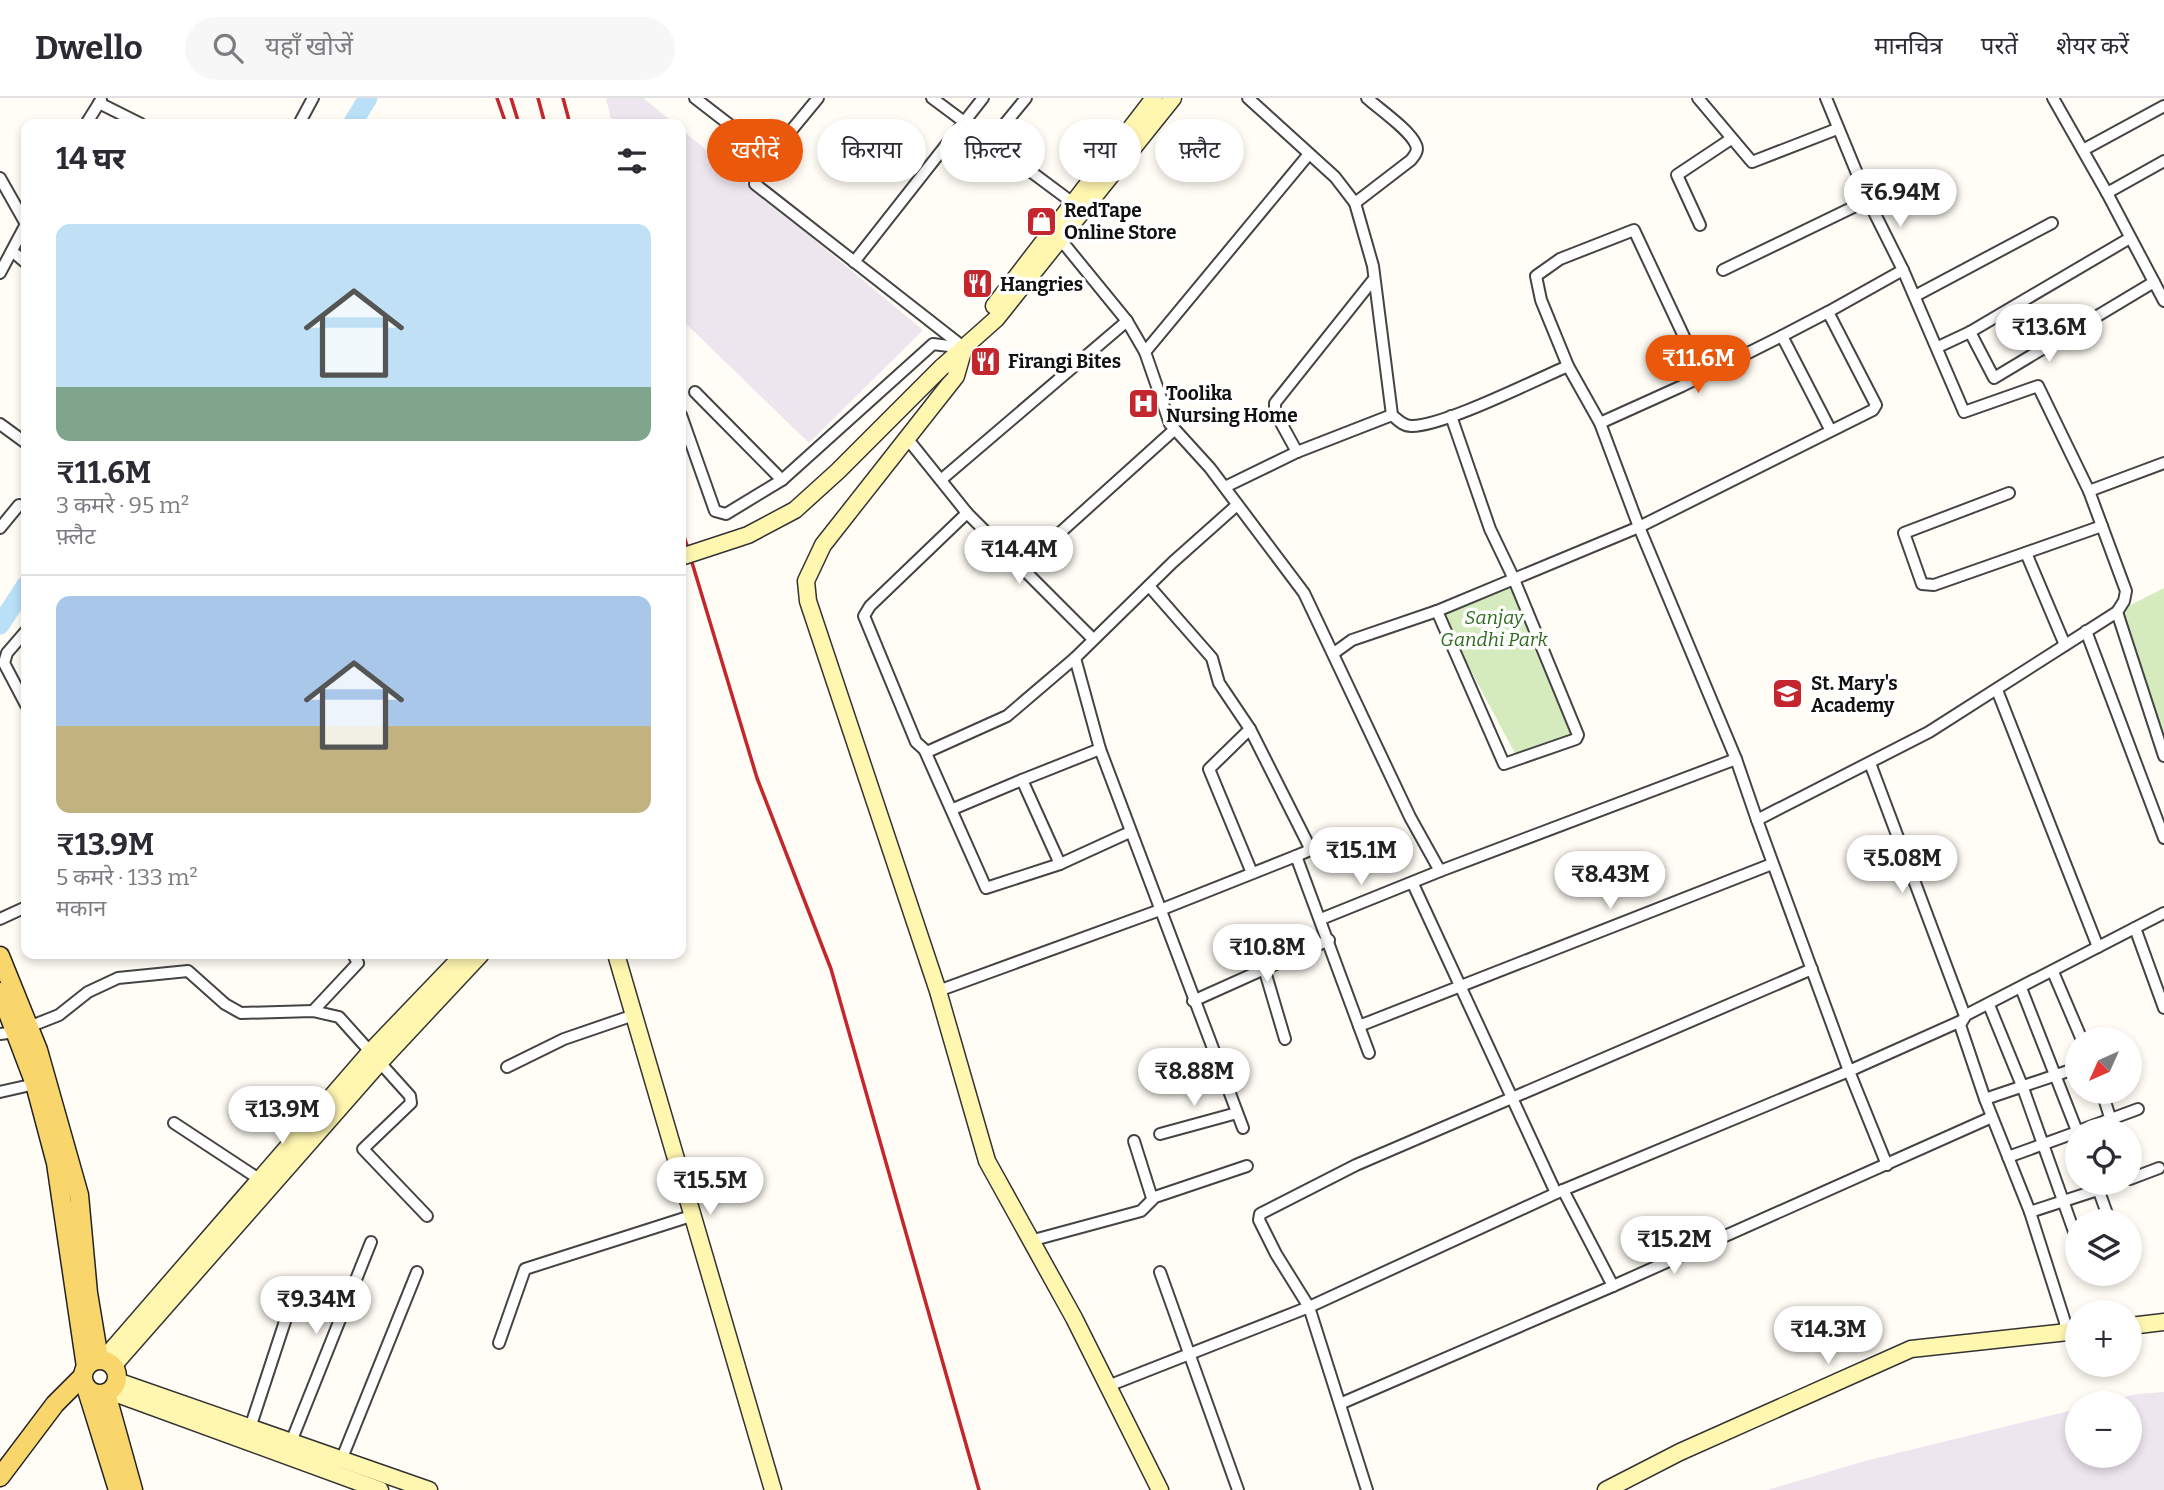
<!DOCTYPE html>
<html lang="hi">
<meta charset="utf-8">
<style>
body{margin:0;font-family:Bitter,"Noto Sans Devanagari",serif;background:#f7f7f7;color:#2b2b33;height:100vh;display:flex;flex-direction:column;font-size:26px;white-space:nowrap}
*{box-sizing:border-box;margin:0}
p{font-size:23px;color:#7c7c81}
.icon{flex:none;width:38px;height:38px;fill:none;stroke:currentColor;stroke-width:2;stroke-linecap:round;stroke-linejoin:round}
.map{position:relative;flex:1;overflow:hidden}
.panel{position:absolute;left:21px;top:21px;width:665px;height:840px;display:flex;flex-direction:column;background:#fff;border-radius:14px;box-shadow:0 4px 10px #0003}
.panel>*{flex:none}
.banner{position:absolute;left:707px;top:21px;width:665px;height:63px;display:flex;gap:14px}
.needle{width:46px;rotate:225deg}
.tools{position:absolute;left:2065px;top:929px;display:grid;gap:14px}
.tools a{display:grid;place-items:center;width:77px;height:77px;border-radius:50%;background:#fff;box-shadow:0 4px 10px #0003;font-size:35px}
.price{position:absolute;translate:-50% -60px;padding:0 16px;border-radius:24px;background:#fff;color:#222;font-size:23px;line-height:46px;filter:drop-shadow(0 2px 4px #0008)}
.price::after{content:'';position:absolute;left:50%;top:42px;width:21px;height:16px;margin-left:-10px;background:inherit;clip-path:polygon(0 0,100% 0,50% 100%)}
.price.on{background:#ea580c;color:#fff}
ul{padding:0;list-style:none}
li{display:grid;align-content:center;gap:14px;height:371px;padding:0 35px}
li+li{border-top:2px solid #e1e1e2}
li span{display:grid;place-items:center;height:217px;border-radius:14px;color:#555}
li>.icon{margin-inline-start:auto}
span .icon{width:126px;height:126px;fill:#fffc;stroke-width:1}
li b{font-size:30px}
h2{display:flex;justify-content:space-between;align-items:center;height:84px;padding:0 35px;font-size:30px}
.tag{padding:0 24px;border-radius:32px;background:#fff;box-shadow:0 4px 10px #0003;font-size:24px;line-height:63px}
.tag.on{background:#ea580c;color:#fff}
header{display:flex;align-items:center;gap:42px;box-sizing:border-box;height:98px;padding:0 35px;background:#fff;border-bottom:2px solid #e1e1e2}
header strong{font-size:33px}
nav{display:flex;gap:38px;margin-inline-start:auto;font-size:24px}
.search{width:490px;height:63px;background:#f7f7f7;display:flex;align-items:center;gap:18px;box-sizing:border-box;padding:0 24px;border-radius:38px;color:#7c7c81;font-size:26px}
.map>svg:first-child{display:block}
.industrial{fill:#eee6ef}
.green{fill:#d5ebbd}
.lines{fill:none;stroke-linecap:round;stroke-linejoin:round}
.river{stroke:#b9e0f7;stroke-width:19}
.street-casing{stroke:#444;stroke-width:14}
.secondary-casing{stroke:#333;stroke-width:19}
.primary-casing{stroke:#222;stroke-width:21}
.street{stroke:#fff;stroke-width:10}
.secondary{stroke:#fff6b0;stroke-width:16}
.primary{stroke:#f9d66b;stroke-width:18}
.rail{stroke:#c4262e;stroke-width:3.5}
.secondary-bridge-casing{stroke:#333;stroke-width:19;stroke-linecap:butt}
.secondary-bridge{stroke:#fff6b0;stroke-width:16}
.labels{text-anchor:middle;stroke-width:7;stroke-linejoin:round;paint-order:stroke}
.poi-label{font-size:19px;font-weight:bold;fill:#111;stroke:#fff;text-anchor:start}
.park-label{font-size:19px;font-style:italic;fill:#2f6b1f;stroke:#fff}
</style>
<header>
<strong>Dwello</strong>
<div class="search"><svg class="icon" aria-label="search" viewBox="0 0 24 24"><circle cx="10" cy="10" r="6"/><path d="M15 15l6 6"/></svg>यहाँ खोजें</div>
<nav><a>मानचित्र</a><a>परतें</a><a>शेयर करें</a></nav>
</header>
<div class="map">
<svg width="2164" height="1392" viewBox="0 0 2164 1392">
<rect width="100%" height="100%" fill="#fffdf5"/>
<g class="industrial">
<path d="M 606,0 L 643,0 L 675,26 L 612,26 Z"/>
<path d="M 681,31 L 923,232 L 809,345 L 681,221 Z"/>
<path d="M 2164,1294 L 2164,1392 L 1767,1392 L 1865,1363 L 2077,1311 L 2077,1358 L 2130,1358 L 2130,1306 L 2098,1305 L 2137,1296 Z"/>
</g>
<g class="green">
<path d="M 1516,472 L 1576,635 L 1518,661 L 1438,511 Z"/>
<path d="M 2164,490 L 2164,658 L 2117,514 Z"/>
</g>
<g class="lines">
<g class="river">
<path d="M 352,26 L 368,0"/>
<path d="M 0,527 L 26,487"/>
</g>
<defs>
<g id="street">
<path d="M 695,0 L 770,58"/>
<path d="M 818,0 L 757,74 L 755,86 L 962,248"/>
<path d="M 932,0 L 1073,105"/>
<path d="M 1248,0 L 1335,79 L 1355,105 L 1373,168 L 1392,317 C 1398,322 1403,328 1411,328 C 1442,329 1535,282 1568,268 L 1600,325 L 1639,429 L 1736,661 L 1757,722"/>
<path d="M 1698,0 L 1752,64 L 1837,31"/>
<path d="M 1826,0 L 1868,102 L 1903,172 L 1828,214"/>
<path d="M 2053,0 L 2107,95 L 2164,63"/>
<path d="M 99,5 L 141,26"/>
<path d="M 86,26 L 101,2"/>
<path d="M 299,26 L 313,0"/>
<path d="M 990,44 L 1026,0"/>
<path d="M 2083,52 L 2164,8"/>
<path d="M 1309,56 L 1145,254 L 1170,326 L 1210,370 L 1304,495 L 1410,719 L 1440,773 L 1736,661"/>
<path d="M 0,80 L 26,126"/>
<path d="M 2107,95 L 2164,203"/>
<path d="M 1355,105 L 1411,62 C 1414,58 1419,53 1416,47 C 1410,32 1379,11 1367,0"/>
<path d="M 1700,127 L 1677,77 L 1731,41"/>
<path d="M 1056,136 L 1127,223"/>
<path d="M 12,153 L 26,165"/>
<path d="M 854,164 L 983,0"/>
<path d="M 1723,172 L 1868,102"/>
<path d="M 1903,172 L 1964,314 L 2038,288 L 2089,393"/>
<path d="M 0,175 L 26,126"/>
<path d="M 1915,198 L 2052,125"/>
<path d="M 1970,234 L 1994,280 L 2154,184"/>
<path d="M 1938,249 L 1970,234 L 2130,140"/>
<path d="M 1568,268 L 1541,202 L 1536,178 L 1560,161 L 1634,132 L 1702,277"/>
<path d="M 695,294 L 782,382"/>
<path d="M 681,317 L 715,413 L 726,416 L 782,382 L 933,246 L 964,250"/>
<path d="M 1600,325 L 1682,288 L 1782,238"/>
<path d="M 0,326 L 26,345"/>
<path d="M 906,339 L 967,415 L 870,508 L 864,518 L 916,644 L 927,654 L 1007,618 L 1075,560 L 1173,464 L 1237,407"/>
<path d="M 1297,354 L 1275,314 L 1275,305 L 1373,182"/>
<path d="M 942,381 L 1127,223 L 1145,254"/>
<path d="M 1225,389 L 1297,354 L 1392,317"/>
<path d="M 2009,395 L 1904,435 L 1922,486 L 1934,487 L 2102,428"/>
<path d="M 967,415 L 1092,540"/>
<path d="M 0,430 L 19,407 L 26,409"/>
<path d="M 2026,455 L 2065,547"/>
<path d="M 1022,469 L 1174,332"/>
<path d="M 1149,488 L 1212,560 L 1219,585 L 1250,631"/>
<path d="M 1437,513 L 1504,666 L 1576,641 L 1578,637 L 1513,479 L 1490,431 L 1451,318"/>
<path d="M 2117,514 L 2164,658"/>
<path d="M 26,533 L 7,555 L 4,565 L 26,607"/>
<path d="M 2086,533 L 2164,740"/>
<path d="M 1334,555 L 1352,542 L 1437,513 L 1639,429 L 1873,312 L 1876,307 L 1828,214 L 1782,238 L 1831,333"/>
<path d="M 1075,560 L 1100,651 L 1243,1030"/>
<path d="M 1997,592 L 2098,849"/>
<path d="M 1100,651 L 1022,682 L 1060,766 L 1130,734"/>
<path d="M 925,653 L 986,790 L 1060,766"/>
<path d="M 1870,665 L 1965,918"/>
<path d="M 953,711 L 1022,682"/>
<path d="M 1296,758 L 1369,955"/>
<path d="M 1413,786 L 1556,1095"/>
<path d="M 0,821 L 26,809"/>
<path d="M 1321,821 L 1440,773"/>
<path d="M 2135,830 L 2164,910"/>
<path d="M 1264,870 L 1285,941"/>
<path d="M 2053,874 L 2082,942"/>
<path d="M 2021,890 L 2077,1033"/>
<path d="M 938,893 L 1160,812 L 1296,758 L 1308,753 L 1309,748 L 1250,631 L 1209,671 L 1252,775"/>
<path d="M 1193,903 L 1329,842"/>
<path d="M 1989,907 L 2023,990 L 2077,1142"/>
<path d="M 313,913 L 358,865 L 353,856"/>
<path d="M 1961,923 L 1849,973 L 1757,722 L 1929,634 L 2117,514 L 2124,503 L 2126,493 L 2089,393 L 2164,365"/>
<path d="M 1359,928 L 1772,766"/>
<path d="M 0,936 L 16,934 L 59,917 L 88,894 L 118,880 L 188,873 L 225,906 L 241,915 L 313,913 L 339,919 L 410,998 L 411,1005 L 363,1051 L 427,1118"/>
<path d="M 507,969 L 564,941 L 634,917"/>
<path d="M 0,994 L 35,986"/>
<path d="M 2102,994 L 2114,1032"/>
<path d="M 1985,1001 L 2077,970"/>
<path d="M 174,1025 L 259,1081"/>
<path d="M 2081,1032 L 2138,1011"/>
<path d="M 1160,1036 L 1237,1015"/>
<path d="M 1134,1043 L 1152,1100"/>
<path d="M 2008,1059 L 2077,1034"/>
<path d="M 2130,1081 L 2159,1070"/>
<path d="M 2096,1085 L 2110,1124"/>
<path d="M 1563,1092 L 1613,1188"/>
<path d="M 2030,1114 L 2119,1085"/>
<path d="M 1030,1143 L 1141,1113 L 1155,1099 L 1247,1068"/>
<path d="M 1160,1174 L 1238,1392"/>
<path d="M 2065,1235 L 2065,1224 L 2030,1114 L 1985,1001 L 1960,927 L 1966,917 L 2164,815"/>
<path d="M 499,1245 L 525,1171 L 691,1118"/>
<path d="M 1108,1288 L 1309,1209 L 1563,1092 L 1849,973 L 1887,1067"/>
<path d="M 1342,1305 L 1613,1188 L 1992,1019"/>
<path d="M 250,1330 L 291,1205"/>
<path d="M 291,1344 L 371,1144"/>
<path d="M 342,1360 L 417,1174"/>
<path d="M 1367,1392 L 1309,1209 L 1276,1156 L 1259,1122 L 1260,1116 L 1356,1067 L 1812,871"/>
</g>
<g id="secondary">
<path d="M 994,208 L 1154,0"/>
<path d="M 964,250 L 956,278 L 823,447 L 806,483 L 808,503 L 938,893 L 987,1063 L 1074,1220 L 1160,1392"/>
<path d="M 942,269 L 996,221 L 1173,0"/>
<path d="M 616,856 L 773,1392"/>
<path d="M 2130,1228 L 2164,1224"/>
<path d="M 103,1262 L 371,953 L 464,856"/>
<path d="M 113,1268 L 381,963 L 481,856"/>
<path d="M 117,1283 L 429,1392"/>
<path d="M 109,1293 L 380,1392"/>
<path d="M 1606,1392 L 1680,1354 L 1911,1251 L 2077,1233"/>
</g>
<g id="primary">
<path d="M 0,858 L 38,952 L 79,1097 L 88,1195 L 99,1261"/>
<path d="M 0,894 L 35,986 L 56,1065 L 86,1269"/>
<circle cx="100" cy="1279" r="17"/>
<path d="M 86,1289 L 118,1392"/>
<path d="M 106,1295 L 133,1392"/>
<path d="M 0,1379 L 55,1306 L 82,1279"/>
</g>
</defs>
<use href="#street" class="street-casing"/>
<use href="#secondary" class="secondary-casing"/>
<use href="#primary" class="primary-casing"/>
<use href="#street" class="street"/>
<use href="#secondary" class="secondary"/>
<use href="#primary" class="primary"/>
<g class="rail">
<path d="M 497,0 L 506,26"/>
<path d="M 511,0 L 519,26"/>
<path d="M 538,0 L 545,26"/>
<path d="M 563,0 L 570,26"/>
<path d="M 681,428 L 757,680 L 831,871 L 979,1392"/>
</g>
<defs>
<path id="secondary-bridge" d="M 681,459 L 748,437 L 795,412 L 838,373 L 942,269"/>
</defs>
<use href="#secondary-bridge" class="secondary-bridge-casing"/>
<use href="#secondary-bridge" class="secondary-bridge"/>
</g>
<defs>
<symbol id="shop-square" viewBox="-11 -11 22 22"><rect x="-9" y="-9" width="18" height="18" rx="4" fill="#c4262e" stroke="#fff"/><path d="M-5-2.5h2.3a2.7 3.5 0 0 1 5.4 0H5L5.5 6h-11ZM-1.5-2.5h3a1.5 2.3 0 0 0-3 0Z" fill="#fff"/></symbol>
<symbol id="restaurant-square" viewBox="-11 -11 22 22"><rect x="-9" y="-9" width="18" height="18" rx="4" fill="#c4262e" stroke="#fff"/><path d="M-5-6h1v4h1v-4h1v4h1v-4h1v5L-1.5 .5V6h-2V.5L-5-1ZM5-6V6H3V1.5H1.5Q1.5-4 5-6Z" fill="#fff"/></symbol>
<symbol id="hospital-square" viewBox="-11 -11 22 22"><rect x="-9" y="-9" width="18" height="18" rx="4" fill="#c4262e" stroke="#fff"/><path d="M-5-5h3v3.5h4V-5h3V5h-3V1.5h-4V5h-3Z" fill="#fff"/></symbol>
<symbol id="school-square" viewBox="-11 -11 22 22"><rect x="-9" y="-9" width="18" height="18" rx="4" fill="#c4262e" stroke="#fff"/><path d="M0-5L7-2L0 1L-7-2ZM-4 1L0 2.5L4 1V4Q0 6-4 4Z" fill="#fff"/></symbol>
</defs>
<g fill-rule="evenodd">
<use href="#shop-square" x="1024" y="106" width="35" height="35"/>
<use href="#restaurant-square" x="960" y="168" width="35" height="35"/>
<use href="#restaurant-square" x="968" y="246" width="35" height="35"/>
<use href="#hospital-square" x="1126" y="288" width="35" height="35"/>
<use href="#school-square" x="1770" y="578" width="35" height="35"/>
</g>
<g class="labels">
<g class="poi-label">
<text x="1064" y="119">RedTape<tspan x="1064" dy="22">Online Store</tspan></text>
<text x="1000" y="193">Hangries</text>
<text x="1008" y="270">Firangi Bites</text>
<text x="1166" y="302">Toolika<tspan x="1166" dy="22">Nursing Home</tspan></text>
<text x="1811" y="592">St. Mary's<tspan x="1811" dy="22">Academy</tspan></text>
</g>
<g class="park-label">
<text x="1494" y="526">Sanjay<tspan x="1494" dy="22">Gandhi Park</tspan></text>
</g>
</g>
</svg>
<div class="tools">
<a><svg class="needle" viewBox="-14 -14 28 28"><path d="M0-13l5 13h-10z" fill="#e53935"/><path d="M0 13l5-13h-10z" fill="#7c7c81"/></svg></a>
<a><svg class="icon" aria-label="locate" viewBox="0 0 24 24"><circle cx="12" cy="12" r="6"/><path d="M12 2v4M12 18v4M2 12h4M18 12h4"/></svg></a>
<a><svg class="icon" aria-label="layers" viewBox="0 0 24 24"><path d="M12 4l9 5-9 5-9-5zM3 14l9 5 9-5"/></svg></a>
<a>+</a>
<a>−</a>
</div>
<b class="price" style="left:1900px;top:131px">₹6.94M</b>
<b class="price" style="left:2049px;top:266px">₹13.6M</b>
<b class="price on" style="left:1698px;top:297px">₹11.6M</b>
<b class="price" style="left:1019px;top:488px">₹14.4M</b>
<b class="price" style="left:1361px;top:789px">₹15.1M</b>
<b class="price" style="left:1902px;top:797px">₹5.08M</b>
<b class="price" style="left:1610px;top:813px">₹8.43M</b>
<b class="price" style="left:1267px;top:886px">₹10.8M</b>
<b class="price" style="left:1194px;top:1010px">₹8.88M</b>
<b class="price" style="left:282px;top:1048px">₹13.9M</b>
<b class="price" style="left:710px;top:1119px">₹15.5M</b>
<b class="price" style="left:1674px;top:1178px">₹15.2M</b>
<b class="price" style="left:316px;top:1238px">₹9.34M</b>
<b class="price" style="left:1828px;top:1268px">₹14.3M</b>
<div class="banner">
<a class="tag on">खरीदें</a>
<a class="tag">किराया</a>
<a class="tag">फ़िल्टर</a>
<a class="tag">नया</a>
<a class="tag">फ़्लैट</a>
</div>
<section class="panel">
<h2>14 घर<svg class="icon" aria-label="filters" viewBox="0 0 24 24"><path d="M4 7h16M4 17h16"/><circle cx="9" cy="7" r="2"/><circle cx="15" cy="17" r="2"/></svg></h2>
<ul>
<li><span style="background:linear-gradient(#bfe0f5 75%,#7fa58c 0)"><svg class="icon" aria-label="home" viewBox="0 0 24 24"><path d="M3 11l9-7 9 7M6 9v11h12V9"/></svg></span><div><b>₹11.6M</b><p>3 कमरे · 95 m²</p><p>फ़्लैट</p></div></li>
<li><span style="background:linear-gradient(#a9c7e8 60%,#c2b280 0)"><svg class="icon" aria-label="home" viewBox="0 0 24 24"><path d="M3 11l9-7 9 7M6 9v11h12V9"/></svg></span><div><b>₹13.9M</b><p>5 कमरे · 133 m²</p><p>मकान</p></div></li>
</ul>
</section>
</div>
